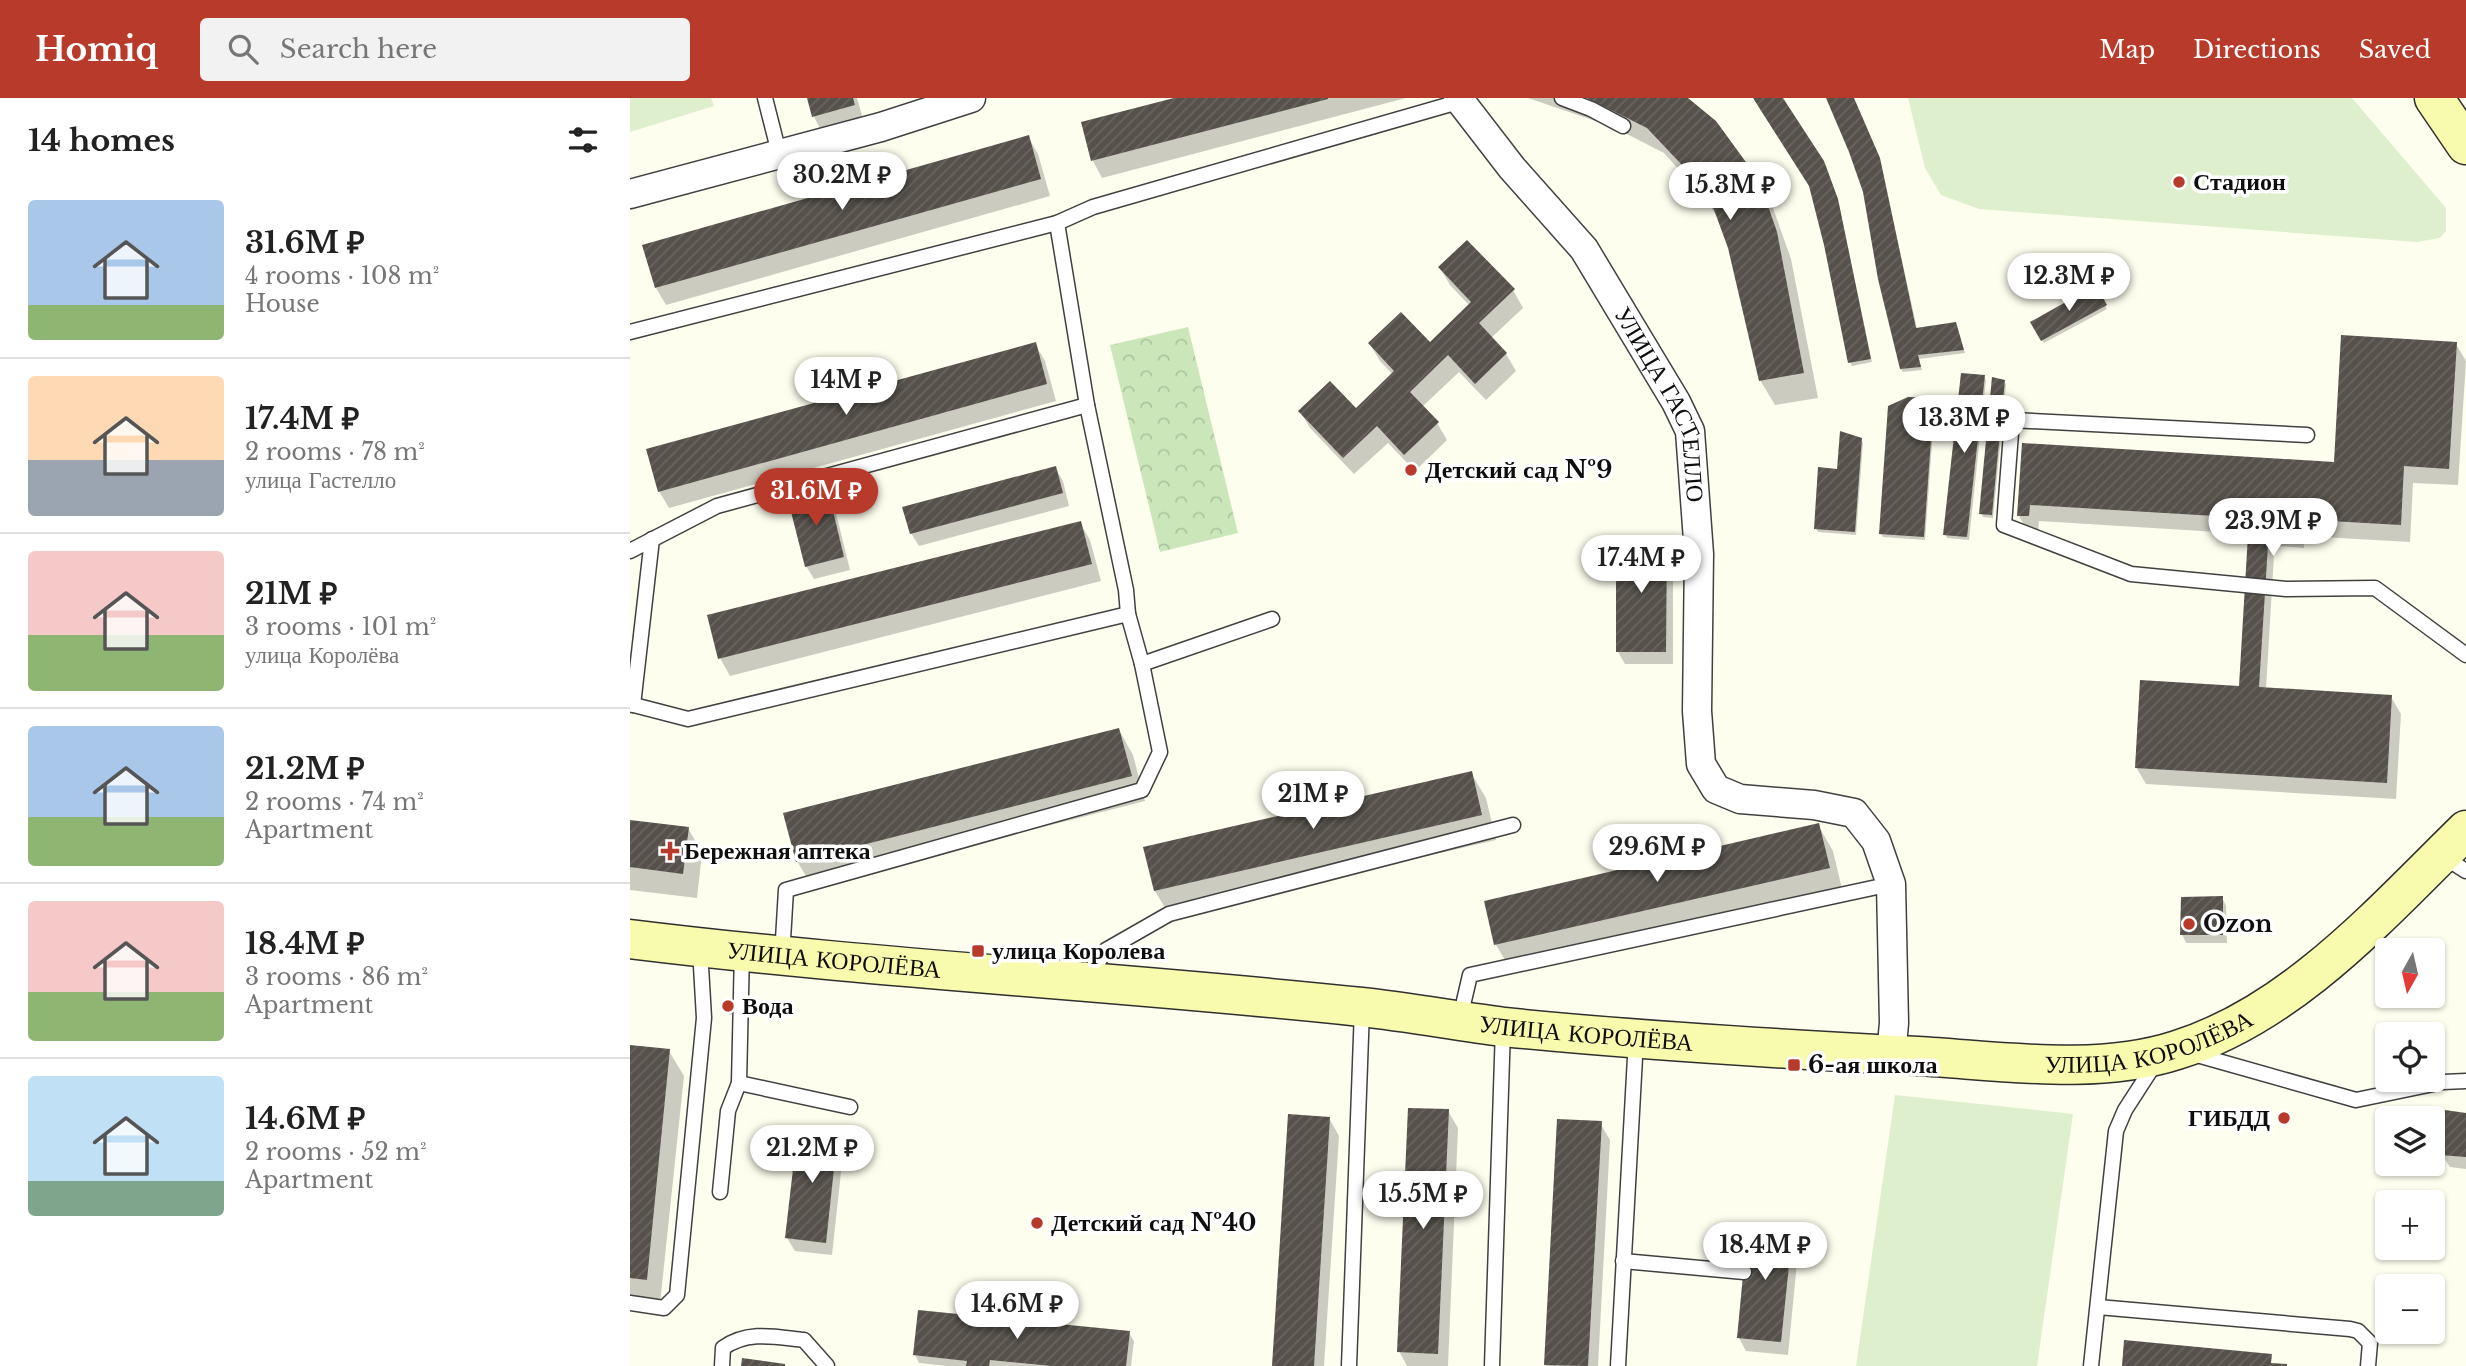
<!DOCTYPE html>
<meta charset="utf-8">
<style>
body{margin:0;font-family:"Libre Baskerville",serif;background:#f2f2f2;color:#222;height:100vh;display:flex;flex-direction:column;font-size:26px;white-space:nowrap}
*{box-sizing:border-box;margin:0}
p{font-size:23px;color:#767676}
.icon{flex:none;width:38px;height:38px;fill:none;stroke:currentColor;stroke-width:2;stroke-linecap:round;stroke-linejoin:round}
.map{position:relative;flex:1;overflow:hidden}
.drawer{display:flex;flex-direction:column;background:#fff;width:630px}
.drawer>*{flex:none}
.needle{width:46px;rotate:188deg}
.tools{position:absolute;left:1745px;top:840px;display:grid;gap:14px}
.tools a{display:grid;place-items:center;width:70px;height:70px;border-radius:7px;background:#fff;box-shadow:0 2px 5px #0004;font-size:35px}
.price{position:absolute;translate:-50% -60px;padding:0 16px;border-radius:24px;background:#fff;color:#222;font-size:23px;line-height:46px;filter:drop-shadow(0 2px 4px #0008)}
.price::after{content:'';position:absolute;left:50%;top:42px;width:21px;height:16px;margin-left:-10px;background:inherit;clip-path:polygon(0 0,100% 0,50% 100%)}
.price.selected{background:#b83a2b;color:#fff}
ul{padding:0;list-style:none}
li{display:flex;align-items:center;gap:21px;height:175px;padding:0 28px}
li+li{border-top:2px solid #e0e0e0}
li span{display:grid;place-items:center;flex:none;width:196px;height:140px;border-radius:7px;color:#555}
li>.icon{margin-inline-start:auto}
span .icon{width:84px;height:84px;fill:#fffc;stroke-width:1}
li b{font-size:30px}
h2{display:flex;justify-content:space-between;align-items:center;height:84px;padding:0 28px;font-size:30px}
header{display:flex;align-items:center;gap:42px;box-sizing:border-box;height:98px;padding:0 35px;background:#b83a2b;color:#fff}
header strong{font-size:33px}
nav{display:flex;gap:38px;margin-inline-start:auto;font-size:24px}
.search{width:490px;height:63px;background:#f2f2f2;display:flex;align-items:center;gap:18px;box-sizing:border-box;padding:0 24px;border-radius:7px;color:#767676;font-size:26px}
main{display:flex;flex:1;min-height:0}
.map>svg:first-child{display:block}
.park{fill:url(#park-crowns)}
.pitch{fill:#ddefcc}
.shadow{fill:#0003}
.building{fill:url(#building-hatch)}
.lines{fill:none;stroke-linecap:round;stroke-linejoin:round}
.lane-casing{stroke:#414141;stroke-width:17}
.street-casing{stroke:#414141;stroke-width:31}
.secondary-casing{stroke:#303030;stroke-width:41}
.lane{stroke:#fff;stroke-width:14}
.street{stroke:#fff;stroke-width:28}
.secondary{stroke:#f8fbad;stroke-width:38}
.poi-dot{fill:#b83a2b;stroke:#fff;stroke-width:2.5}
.labels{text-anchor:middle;stroke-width:7;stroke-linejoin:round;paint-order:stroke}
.poi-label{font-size:24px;font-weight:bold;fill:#0e0e0e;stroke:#fff;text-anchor:start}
.street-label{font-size:24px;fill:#0e0e0e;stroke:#fff}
</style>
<header>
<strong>Homiq</strong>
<div class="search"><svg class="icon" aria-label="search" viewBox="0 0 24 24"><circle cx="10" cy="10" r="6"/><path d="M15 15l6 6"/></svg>Search here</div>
<nav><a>Map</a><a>Directions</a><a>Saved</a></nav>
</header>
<main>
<section class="drawer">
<h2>14 homes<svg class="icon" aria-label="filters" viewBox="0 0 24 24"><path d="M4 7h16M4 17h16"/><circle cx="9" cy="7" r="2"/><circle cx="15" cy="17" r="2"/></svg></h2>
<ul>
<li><span style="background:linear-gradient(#a9c7e8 75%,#8fb573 0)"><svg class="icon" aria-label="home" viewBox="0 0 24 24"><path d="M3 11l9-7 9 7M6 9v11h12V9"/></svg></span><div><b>31.6M ₽</b><p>4 rooms · 108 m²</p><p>House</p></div></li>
<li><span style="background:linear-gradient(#ffd9b3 60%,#9aa5b1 0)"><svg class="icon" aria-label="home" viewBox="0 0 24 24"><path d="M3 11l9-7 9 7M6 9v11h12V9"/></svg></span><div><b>17.4M ₽</b><p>2 rooms · 78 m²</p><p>улица Гастелло</p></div></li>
<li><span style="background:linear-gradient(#f6c9c9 60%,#8fb573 0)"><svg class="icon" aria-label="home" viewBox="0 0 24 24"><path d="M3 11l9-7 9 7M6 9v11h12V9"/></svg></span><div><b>21M ₽</b><p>3 rooms · 101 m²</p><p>улица Королёва</p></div></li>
<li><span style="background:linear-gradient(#a9c7e8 65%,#8fb573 0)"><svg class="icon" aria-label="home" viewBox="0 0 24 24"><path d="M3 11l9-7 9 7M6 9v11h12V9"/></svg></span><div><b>21.2M ₽</b><p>2 rooms · 74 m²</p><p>Apartment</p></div></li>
<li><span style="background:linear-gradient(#f6c9c9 65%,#8fb573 0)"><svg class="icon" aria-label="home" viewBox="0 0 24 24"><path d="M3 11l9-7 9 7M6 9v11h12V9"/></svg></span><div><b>18.4M ₽</b><p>3 rooms · 86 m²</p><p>Apartment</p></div></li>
<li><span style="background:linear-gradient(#bfe0f5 75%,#7fa58c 0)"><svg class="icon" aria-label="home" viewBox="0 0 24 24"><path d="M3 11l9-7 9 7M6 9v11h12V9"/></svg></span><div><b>14.6M ₽</b><p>2 rooms · 52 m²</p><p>Apartment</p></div></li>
</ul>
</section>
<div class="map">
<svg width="1836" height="1268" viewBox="0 0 1836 1268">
<defs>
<pattern id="park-crowns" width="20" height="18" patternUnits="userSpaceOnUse" patternTransform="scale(1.75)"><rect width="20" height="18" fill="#cbe7ba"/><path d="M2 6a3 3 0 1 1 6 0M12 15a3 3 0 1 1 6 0" fill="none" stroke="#adc59f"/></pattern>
<pattern id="building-hatch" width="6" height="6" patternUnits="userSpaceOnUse" patternTransform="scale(1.75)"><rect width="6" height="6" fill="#56514b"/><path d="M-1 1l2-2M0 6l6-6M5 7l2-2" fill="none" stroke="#696561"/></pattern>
</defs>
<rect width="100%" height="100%" fill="#fefeef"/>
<path class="park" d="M 558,229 L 608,435 L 530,454 L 480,247 Z"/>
<g class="pitch">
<path d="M 0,0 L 81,0 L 84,8 L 0,34 Z"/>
<path d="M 1278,0 L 1722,0 L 1816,110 L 1816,133 L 1810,140 L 1787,144 L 1349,111 L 1311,97 L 1295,70 Z"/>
<path d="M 1265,997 L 1443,1016 L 1407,1268 L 1226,1268 Z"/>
</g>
<g class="shadow">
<path d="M 179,0 L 227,0 L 234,25 L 193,36 L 184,19 Z"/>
<path d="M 550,0 L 776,0 L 472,80 L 463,63 Z"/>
<path d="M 898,0 L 1055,0 L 1127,83 L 1143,110 L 1161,161 L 1188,300 L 1145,307 L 1130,282 L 1100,150 L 1089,120 L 1068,93 L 1034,55 L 983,29 Z"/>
<path d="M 1127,0 L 1151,0 L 1196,68 L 1209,107 L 1242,264 L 1222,268 L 1220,264 L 1196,146 L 1180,88 Z"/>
<path d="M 1198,0 L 1223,0 L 1251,66 L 1287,231 L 1327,230 L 1335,255 L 1289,261 L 1292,272 L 1273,274 L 1271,271 L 1235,93 L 1221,53 Z"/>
<path d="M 398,39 L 408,56 L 420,98 L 36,207 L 26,190 Z"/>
<path d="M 810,170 L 883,192 L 893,210 L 861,240 L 876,256 L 886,273 L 856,302 L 829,274 L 792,309 L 807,325 L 817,342 L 785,373 L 758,345 L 724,376 L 680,330 L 670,313 L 726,312 L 763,277 L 750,263 L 740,246 L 800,246 L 840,208 L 820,187 Z"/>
<path d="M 1465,190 L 1477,211 L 1414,245 L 1402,224 Z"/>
<path d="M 405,246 L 415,263 L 426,303 L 39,410 L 29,393 Z"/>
<path d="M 1826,246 L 1836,263 L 1828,387 L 1783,385 L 1780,444 L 1674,438 L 1674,450 L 1650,448 L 1645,440 L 1636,591 L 1761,599 L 1771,616 L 1766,701 L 1516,686 L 1506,669 L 1613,590 L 1620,436 L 1409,423 L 1408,435 L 1399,435 L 1389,418 L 1393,347 L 1706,365 Z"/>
<path d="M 1354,279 L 1356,282 L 1339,442 L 1317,440 L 1315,436 Z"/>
<path d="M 1374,283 L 1376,287 L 1363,420 L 1353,419 L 1351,415 Z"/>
<path d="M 1303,302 L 1305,305 L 1295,442 L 1253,439 L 1251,436 Z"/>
<path d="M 1231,341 L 1233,345 L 1226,437 L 1188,434 L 1186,431 L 1209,373 Z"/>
<path d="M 425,370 L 433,383 L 439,408 L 289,448 L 281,435 Z"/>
<path d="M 197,394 L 204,407 L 220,472 L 184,481 L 176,468 Z"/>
<path d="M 450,425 L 460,442 L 471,483 L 100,578 L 90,560 Z"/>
<path d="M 1036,442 L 1043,455 L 1043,566 L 995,566 L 988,554 Z"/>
<path d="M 489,632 L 503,657 L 515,703 L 182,788 L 167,763 Z"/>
<path d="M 841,675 L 856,700 L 866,742 L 540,818 L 525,793 L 515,750 Z"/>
<path d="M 0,723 L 58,730 L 72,755 L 67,800 L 0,792 Z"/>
<path d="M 1188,727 L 1203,753 L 1213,795 L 881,872 L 866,847 L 856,804 Z"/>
<path d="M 1592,799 L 1596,808 L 1597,845 L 1556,845 L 1552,836 Z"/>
<path d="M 96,906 L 100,906 L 103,916 L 99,917 Z"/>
<path d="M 39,953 L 54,978 L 30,1206 L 0,1203 L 0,954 Z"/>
<path d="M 818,1013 L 828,1030 L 818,1268 L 777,1268 L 769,1253 Z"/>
<path d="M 1836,1016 L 1836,1071 L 1820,1069 L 1812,1057 Z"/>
<path d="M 699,1020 L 709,1038 L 694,1268 L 644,1268 Z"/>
<path d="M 970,1025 L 980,1042 L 968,1268 L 916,1268 Z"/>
<path d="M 207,1034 L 214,1047 L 202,1157 L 165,1153 L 157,1140 Z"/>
<path d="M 1162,1131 L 1169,1144 L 1158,1257 L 1116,1253 L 1109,1240 Z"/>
<path d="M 499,1235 L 504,1243 L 501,1268 L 317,1268 L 289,1265 L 285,1257 Z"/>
</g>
<g class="building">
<path d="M 177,0 L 223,0 L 225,7 L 182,19 Z"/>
<path d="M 544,0 L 698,0 L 698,1 L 461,63 L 451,24 Z"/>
<path d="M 957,0 L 1058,0 L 1086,23 L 1129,82 L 1147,134 L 1174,275 L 1129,283 L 1098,150 L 1083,109 L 1052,67 L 1017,30 Z"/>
<path d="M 1123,0 L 1153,0 L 1194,63 L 1208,101 L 1241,261 L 1218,265 L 1194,147 L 1179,88 Z"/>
<path d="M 1196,0 L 1224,0 L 1250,60 L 1286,230 L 1326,224 L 1334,252 L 1288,257 L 1291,269 L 1270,271 L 1248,181 L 1233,94 L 1219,54 Z"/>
<path d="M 399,37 L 411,81 L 25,190 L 12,147 Z"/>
<path d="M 837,142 L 885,191 L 849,225 L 877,255 L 845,286 L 818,257 L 780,294 L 809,324 L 774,357 L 747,328 L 713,360 L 668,313 L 700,283 L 726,310 L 764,273 L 738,245 L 771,214 L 800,244 L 841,204 L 808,169 Z"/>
<path d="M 1466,187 L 1477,207 L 1411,243 L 1400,224 Z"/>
<path d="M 1711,237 L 1827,244 L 1819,371 L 1774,368 L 1771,427 L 1665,421 L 1665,433 L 1639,431 L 1629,589 L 1762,597 L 1757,685 L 1505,670 L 1510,582 L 1609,588 L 1619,420 L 1400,407 L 1399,418 L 1387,418 L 1392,345 L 1704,364 Z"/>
<path d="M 406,244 L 417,286 L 28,394 L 16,351 Z"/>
<path d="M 1331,275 L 1355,277 L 1337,439 L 1313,437 Z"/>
<path d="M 1362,279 L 1375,282 L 1362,417 L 1349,416 Z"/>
<path d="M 1278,299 L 1304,300 L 1294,439 L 1249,436 L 1258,308 Z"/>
<path d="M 1210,333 L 1232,340 L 1225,434 L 1184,431 L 1188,369 L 1207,371 Z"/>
<path d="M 426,368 L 433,395 L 280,436 L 272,409 Z"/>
<path d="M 198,392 L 214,459 L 175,469 L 158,402 Z"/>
<path d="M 451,423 L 462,466 L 88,561 L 77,517 Z"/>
<path d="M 986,440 L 1037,440 L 1036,554 L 986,554 Z"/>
<path d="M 489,630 L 502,678 L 166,764 L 153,715 Z"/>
<path d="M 842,673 L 852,717 L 524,793 L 513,749 Z"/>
<path d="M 0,722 L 59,729 L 53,776 L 0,769 Z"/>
<path d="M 1189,725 L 1200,770 L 864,847 L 854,803 Z"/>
<path d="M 1593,798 L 1593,837 L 1550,837 L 1551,799 Z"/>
<circle cx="98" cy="909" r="5.5"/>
<path d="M 0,947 L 40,951 L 17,1182 L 0,1180 Z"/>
<path d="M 778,1010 L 819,1011 L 808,1256 L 767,1254 Z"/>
<path d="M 1815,1012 L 1836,1015 L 1836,1059 L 1810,1057 Z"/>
<path d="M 658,1016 L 700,1019 L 684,1268 L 642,1268 Z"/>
<path d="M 927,1021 L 972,1023 L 958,1268 L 914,1267 Z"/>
<path d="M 168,1028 L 208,1033 L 196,1145 L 155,1140 Z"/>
<path d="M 1118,1125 L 1163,1129 L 1151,1244 L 1107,1240 Z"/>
<path d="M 288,1212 L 500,1233 L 496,1268 L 422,1268 L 360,1262 L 359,1268 L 336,1268 L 337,1263 L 283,1257 Z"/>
<path d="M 1494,1242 L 1642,1256 L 1641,1265 L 1657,1266 L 1657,1268 L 1492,1268 Z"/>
<path d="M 112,1260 L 155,1266 L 155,1268 L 111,1268 Z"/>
</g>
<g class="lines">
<defs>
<g id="lane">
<path d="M 135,0 L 149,55"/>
<path d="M 932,0 L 961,11 L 993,28"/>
<path d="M 0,234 L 427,125 L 463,109 L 828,4"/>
<path d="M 1677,337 L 1382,322 L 1374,427 L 1501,476 L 1656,491 L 1745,490 L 1836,557"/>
<path d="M 0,453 L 87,408 L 457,307"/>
<path d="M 512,566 L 642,521"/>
<path d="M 0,606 L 58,621 L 498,516"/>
<path d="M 3,607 L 22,441"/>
<path d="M 1814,759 L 1836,773"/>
<path d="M 152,858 L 156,792 L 512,692 L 530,654 L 512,566 L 498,516 L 496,492 L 457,307 L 427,125"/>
<path d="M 458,879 L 476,852 L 539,816 L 883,727"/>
<path d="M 830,920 L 840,877 L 1261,786"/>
<path d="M 1560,955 L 1726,1002 L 1813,984 L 1836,983"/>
<path d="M 109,985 L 220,1009"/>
<path d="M 90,1094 L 98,1013 L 109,985 L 112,853"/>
<path d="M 993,1163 L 1114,1174"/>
<path d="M 0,1205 L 34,1210 L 47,1197 L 74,920 L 70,851"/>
<path d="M 1468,1209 L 1720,1231 L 1728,1233 L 1740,1245 L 1738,1268"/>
<path d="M 92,1268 L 93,1250 C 118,1232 146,1239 174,1242 L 197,1268"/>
<path d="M 719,1268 L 732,911"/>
<path d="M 862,1268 L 873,930"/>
<path d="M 988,1268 L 1006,941"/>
<path d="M 1461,1268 L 1486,1033 L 1495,1012 L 1526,964"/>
</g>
<g id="street">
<path id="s1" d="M 828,0 L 882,70 L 954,151 L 1046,304 L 1060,333 L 1069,456 L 1067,613 L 1071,666 L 1086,691 L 1110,701 L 1184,707 L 1224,715 L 1246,743 L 1261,786 L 1264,925 L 1261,957"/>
<path d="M 0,96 L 251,29 L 341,0"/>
</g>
<g id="secondary">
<path d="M 1804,0 L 1836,47"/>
<path id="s2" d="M 0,841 C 243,871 487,883 731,909 C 779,914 826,923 874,929 C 1012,943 1150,951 1288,958 C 1372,963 1467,978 1547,952 C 1663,916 1752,814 1836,732"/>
</g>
</defs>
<use href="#lane" class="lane-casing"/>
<use href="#street" class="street-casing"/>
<use href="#secondary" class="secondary-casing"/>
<use href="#lane" class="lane"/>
<use href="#street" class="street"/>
<use href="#secondary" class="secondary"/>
</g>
<g class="poi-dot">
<circle cx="1549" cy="84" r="7"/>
<circle cx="781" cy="372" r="7"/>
<path d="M36.5 742.5h7v7h7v7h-7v7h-7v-7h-7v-7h7z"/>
<circle cx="1559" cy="826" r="7"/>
<rect x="341" y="846" width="14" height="14" rx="3.5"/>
<circle cx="98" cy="908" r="7"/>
<rect x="1157" y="960" width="14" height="14" rx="3.5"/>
<circle cx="1654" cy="1020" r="7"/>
<circle cx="407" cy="1125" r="7"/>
</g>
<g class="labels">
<g class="poi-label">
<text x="1563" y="92">Стадион</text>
<text x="795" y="380">Детский сад №9</text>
<text x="54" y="761">Бережная аптека</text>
<text x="1573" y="834">Ozon</text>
<text x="362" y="861">улица Королева</text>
<text x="112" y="916">Вода</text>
<text x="1178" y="975">6-ая школа</text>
<text x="1640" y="1028" text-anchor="end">ГИБДД</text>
<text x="421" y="1133">Детский сад №40</text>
</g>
<g class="street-label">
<text dy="8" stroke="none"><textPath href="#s1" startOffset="373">УЛИЦА ГАСТЕЛЛО</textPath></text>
<text dy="8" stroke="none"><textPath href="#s2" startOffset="205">УЛИЦА КОРОЛЁВА</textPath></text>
<text dy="8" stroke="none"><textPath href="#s2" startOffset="961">УЛИЦА КОРОЛЁВА</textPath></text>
<text dy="8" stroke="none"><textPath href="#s2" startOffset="1528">УЛИЦА КОРОЛЁВА</textPath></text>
</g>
</g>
</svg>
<div class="tools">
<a><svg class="needle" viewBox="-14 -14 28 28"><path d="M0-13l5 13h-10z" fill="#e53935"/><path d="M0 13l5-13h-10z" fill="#767676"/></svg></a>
<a><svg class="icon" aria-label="locate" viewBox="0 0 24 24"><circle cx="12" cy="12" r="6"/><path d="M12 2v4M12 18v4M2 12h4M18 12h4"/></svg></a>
<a><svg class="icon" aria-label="layers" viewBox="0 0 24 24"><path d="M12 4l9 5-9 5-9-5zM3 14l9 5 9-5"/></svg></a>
<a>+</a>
<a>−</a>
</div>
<b class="price" style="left:212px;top:114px">30.2M ₽</b>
<b class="price" style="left:1100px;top:124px">15.3M ₽</b>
<b class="price" style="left:1439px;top:215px">12.3M ₽</b>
<b class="price" style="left:216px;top:319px">14M ₽</b>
<b class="price" style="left:1334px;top:357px">13.3M ₽</b>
<b class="price selected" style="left:186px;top:430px">31.6M ₽</b>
<b class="price" style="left:1643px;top:460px">23.9M ₽</b>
<b class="price" style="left:1011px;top:497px">17.4M ₽</b>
<b class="price" style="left:683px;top:733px">21M ₽</b>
<b class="price" style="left:1027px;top:786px">29.6M ₽</b>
<b class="price" style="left:182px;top:1087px">21.2M ₽</b>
<b class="price" style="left:793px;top:1133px">15.5M ₽</b>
<b class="price" style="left:1135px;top:1184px">18.4M ₽</b>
<b class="price" style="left:387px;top:1243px">14.6M ₽</b>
</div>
</main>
